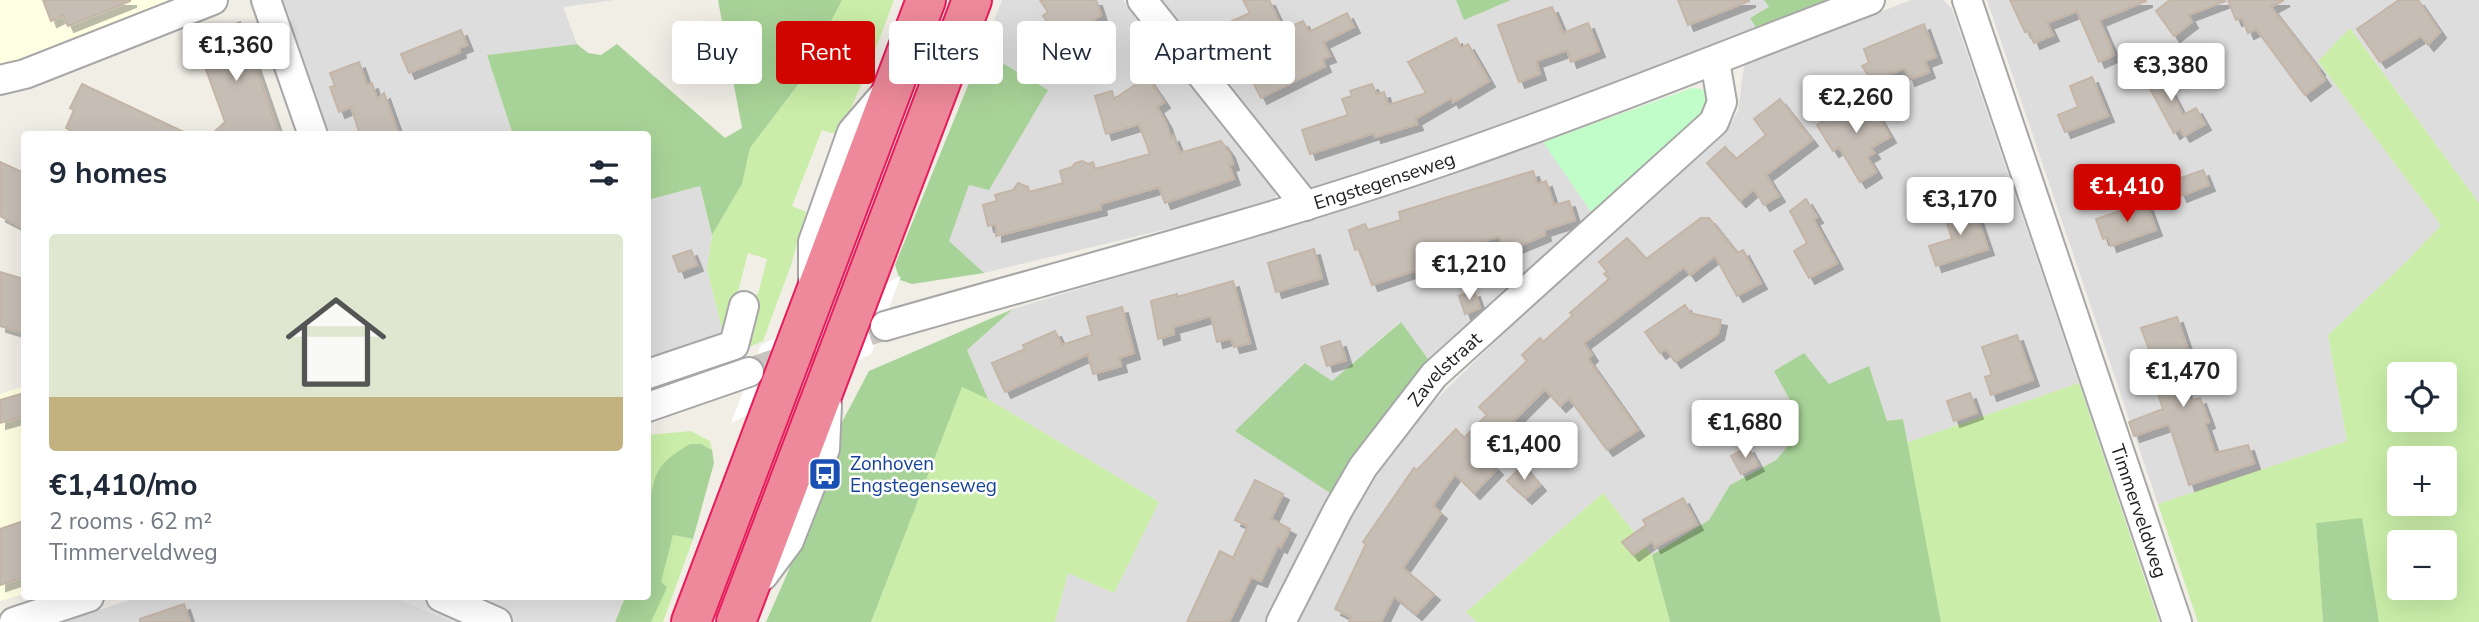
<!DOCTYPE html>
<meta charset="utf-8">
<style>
body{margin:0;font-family:"Nunito Sans",sans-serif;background:#f2f2f3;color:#1f2937;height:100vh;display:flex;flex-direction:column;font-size:26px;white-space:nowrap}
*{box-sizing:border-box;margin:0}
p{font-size:23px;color:#747a83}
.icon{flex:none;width:38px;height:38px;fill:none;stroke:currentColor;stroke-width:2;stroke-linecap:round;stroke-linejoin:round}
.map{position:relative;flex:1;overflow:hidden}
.drawer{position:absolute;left:21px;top:131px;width:630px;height:469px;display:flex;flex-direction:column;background:#fff;border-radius:7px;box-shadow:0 7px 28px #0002}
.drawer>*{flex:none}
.top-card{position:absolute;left:672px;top:21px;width:665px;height:63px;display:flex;gap:14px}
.tools{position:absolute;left:2387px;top:362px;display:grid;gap:14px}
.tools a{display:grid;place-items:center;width:70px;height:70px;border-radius:7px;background:#fff;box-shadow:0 7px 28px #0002;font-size:35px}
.price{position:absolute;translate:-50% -60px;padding:0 16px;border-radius:7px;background:#fff;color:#222;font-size:23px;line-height:46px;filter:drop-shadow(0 2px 4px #0008)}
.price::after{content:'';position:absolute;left:50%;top:42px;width:21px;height:16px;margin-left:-10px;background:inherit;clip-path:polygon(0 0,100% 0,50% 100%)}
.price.on{background:#d10500;color:#fff}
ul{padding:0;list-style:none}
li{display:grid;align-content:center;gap:14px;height:371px;padding:0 28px}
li+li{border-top:2px solid #e0e1e3}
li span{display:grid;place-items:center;height:217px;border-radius:7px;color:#555}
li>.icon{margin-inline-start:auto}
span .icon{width:126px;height:126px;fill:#fffc;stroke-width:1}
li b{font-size:30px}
h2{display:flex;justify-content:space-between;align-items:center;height:84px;padding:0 28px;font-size:30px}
.tag{padding:0 24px;border-radius:7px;background:#fff;box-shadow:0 7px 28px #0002;font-size:24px;line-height:63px}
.tag.on{background:#d10500;color:#fff}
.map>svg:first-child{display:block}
.residential{fill:#dedddd}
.education{fill:#feffe2}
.grass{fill:#caeea9;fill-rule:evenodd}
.forest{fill:#a8d398}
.park{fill:#c1fdc8}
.parking{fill:#e4e4e4}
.pier{fill:#fff}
.building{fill:#c6beb5;stroke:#c4b5a7;stroke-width:2;filter:url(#shadow)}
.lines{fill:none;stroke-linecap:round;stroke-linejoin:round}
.minor-tunnel{stroke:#c7c5be;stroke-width:28;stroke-dasharray:28 14;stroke-linecap:butt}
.minor-casing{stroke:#a7a7a7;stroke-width:32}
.highway-casing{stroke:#e81b5c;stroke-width:42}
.minor{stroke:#fff;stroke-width:28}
.highway{stroke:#ed899a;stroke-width:38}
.labels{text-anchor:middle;stroke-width:5;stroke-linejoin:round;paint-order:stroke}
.street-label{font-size:19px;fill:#202020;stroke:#fff}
.transit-label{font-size:19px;fill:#164399;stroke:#fff;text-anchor:start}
</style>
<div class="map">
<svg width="2479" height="622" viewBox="0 0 2479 622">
<defs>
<filter id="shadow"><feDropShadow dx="6" dy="6" stdDeviation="0" flood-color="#0004"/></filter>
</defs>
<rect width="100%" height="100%" fill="#f1eee6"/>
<g class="residential">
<path d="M 279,0 L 614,0 L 563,7 L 577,44 L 487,55 L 513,135 L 324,135 Z"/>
<path d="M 1002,0 L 1123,0 L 1141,26 L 1275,183 L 1277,194 L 1271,204 L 984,273 L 948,242 L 969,184 L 1048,90 L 982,51 Z"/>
<path d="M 1156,0 L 1456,0 L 1465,19 L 1511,0 L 1764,0 L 1769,7 L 1758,31 L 1319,191 L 1306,184 Z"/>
<path d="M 1911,0 L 1943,0 L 1952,9 L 2079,383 L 1906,443 L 1903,419 L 1887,422 L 1869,367 L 1829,385 L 1775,371 L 1796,411 L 1795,438 L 1776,460 L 1730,485 L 1709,520 L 1652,555 L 1603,493 L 1467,611 L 1477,622 L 1297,622 L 1345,526 L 1408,427 L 1511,326 L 1727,129 L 1738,111 L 1744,65 Z"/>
<path d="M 1987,0 L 2479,0 L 2479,203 L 2351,29 L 2318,61 L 2441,225 L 2406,262 L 2328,335 L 2347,441 L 2158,504 Z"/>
<path d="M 1543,141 L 1594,216 L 1433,366 L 1400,322 L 1332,381 L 1235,431 L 1330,493 L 1274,622 L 1055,622 L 1068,573 L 1114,593 L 1159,502 L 988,399 L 967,350 L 1013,309 L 1285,227 Z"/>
<path d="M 700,186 L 712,235 L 707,269 L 725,341 L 648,368 L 648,200 Z"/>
<path d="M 138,597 L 395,597 L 451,622 L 63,622 Z"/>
</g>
<g class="education">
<path d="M 0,0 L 170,0 L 0,67 Z"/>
<path d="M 24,386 L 24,594 L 0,601 L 0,394 Z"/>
</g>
<g class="grass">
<path d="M 842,0 L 894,0 L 866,74 L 839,135 L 822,130 L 792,206 L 806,212 L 791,265 L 763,341 L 742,350 L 743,334 L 754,295 L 758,294 L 767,259 L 748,253 L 725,341 L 707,269 L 712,235 L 742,184 L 750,148 L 800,82 Z"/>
<path d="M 2350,28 L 2479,203 L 2479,622 L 2379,622 L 2362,519 L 2316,523 L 2323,622 L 2198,622 L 2158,504 L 2347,441 L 2328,335 L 2406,262 L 2441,225 L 2318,61 ZM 2399,374 L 2445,374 L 2445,420 L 2399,420 ZM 2399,458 L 2445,458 L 2445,504 L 2399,504 ZM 2399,542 L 2445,542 L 2445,588 L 2399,588 Z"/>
<path d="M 2079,383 L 2159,622 L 1941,622 L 1906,443 Z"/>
<path d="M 962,386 L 988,399 L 1159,502 L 1114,593 L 1068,573 L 1055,622 L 871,622 Z"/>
<path d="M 691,431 L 710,441 L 712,450 L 701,444 L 659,469 L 648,516 L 648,435 Z"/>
<path d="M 1603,493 L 1652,555 L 1670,622 L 1477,622 L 1466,612 Z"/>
<path d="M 673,535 L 693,539 L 663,622 L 651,622 L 666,587 L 660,583 Z"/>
</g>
<g class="forest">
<path d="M 718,0 L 842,0 L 800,82 L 750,148 L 742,184 L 712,235 L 700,186 L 648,200 L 648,135 L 513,135 L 487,55 L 577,44 L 588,53 L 601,55 L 617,44 L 725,138 L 742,128 Z"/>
<path d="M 1456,0 L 1511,0 L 1464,20 Z"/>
<path d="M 1764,0 L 1825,0 L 1826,1 L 1758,31 L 1750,18 L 1769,7 Z"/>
<path d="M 982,51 L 1048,90 L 989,190 L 969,185 L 949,241 L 984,273 L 912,284 L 900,280 L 895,265 Z"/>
<path d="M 1013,309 L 967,350 L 988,399 L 962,387 L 871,622 L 766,622 L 788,572 L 842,422 L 869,371 Z"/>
<path d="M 1401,322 L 1433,366 L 1350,463 L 1330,493 L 1235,431 L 1305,363 L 1332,381 Z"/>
<path d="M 1804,353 L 1829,384 L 1869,366 L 1887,421 L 1903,419 L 1941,622 L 1670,622 L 1652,555 L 1709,520 L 1730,485 L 1776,460 L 1795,438 L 1796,411 L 1774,371 Z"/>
<path d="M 690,444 L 701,444 L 712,450 L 714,463 L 693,539 L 673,535 L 661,582 L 667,587 L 651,622 L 615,622 L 625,597 L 648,597 C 648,565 643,494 660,468 C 668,457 679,451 690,444 Z"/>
<path d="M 2362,518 L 2379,622 L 2323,622 L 2316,523 Z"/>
</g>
<path class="park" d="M 1692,88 L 1701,89 L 1707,93 L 1708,115 L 1594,216 L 1543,142 Z"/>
<path class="parking" d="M 395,597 L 625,597 L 615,622 L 451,622 Z"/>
<path class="pier" d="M 901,276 L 871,354 L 731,423 L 761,345 Z"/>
<g class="building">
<path d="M 43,0 L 130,0 L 130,1 L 68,26 L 63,15 L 51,21 Z"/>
<path d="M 1040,0 L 1096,0 L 1101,15 L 1061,41 L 1043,16 L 1048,12 Z"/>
<path d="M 1243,0 L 1269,0 L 1283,30 L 1303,21 L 1309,32 L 1347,13 L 1354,27 L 1323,42 L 1330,56 L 1322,59 L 1325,66 L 1261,98 L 1240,56 L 1231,60 L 1223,43 L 1219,45 L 1212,30 L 1250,13 Z"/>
<path d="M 1678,0 L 1749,0 L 1749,1 L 1688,25 Z"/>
<path d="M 2010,0 L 2146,0 L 2146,1 L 2099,20 L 2114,55 L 2099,62 L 2077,11 L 2047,23 L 2053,35 L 2034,43 L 2029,31 L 2025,32 Z"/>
<path d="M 2170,0 L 2224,0 L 2225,1 L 2188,15 L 2192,22 L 2174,36 L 2156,11 Z"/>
<path d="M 2228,0 L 2284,0 L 2271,7 L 2319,69 L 2318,70 L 2325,80 L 2305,95 L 2256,29 L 2248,33 L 2242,18 L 2236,20 Z"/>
<path d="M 2399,0 L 2418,0 L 2440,32 L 2428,45 L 2421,36 L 2380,62 L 2357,29 Z"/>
<path d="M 1552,7 L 1563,33 L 1588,23 L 1599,51 L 1571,62 L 1567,50 L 1536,61 L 1540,74 L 1519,82 L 1498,25 Z"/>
<path d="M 240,22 L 279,135 L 211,135 L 225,122 L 195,39 Z"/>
<path d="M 1924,24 L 1936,57 L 1925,61 L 1929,72 L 1909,80 L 1905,68 L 1872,81 L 1862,66 L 1869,63 L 1864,49 Z"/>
<path d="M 461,30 L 467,45 L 459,48 L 460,52 L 409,73 L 401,54 Z"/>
<path d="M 1456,38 L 1461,48 L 1468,44 L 1489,81 L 1453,102 L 1451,98 L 1415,119 L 1417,124 L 1375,137 L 1374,133 L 1310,154 L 1302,130 L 1348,115 L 1342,99 L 1352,96 L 1350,91 L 1372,84 L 1376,94 L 1384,92 L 1388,105 L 1426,93 L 1408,62 Z"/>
<path d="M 359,62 L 367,85 L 372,83 L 377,99 L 384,93 L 399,135 L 360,135 L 351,107 L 339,112 L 330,87 L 335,86 L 330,73 Z"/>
<path d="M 2155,62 L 2183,115 L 2196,108 L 2205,124 L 2184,136 L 2180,129 L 2174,133 L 2140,70 Z"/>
<path d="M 1147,77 L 1164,102 L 1157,107 L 1166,123 L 1171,138 L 1173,136 L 1180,153 L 1221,141 L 1229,152 L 1233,164 L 1229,165 L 1234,179 L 1165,203 L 1159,187 L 1100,204 L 1101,209 L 996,236 L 996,224 L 988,226 L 983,205 L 997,201 L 995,195 L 1013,190 L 1018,183 L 1028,187 L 1029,192 L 1063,183 L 1060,171 L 1072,167 L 1075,163 L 1082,161 L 1088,164 L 1093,162 L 1095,169 L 1150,154 L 1139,124 L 1106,134 L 1095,96 L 1112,91 L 1114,99 Z"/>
<path d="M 2092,77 L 2108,116 L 2065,132 L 2058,115 L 2078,107 L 2070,86 Z"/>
<path d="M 82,84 L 190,135 L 79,135 L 66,128 L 74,110 L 70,108 Z"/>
<path d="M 1866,95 L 1890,137 L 1871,148 L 1874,153 L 1867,157 L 1876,172 L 1860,182 L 1839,147 L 1833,151 L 1817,125 Z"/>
<path d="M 1780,99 L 1812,140 L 1766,175 L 1779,196 L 1764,205 L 1754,189 L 1740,201 L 1707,163 L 1725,147 L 1736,159 L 1766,135 L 1754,119 Z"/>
<path d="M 0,162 L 24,173 L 24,228 L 0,216 Z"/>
<path d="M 2203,170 L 2209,185 L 2181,196 L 2175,180 Z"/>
<path d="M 1533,171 L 1537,184 L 1546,181 L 1554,205 L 1569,201 L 1575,220 L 1544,230 L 1545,235 L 1504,252 L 1499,236 L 1471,246 L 1469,241 L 1441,252 L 1443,264 L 1422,272 L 1413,271 L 1372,285 L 1359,249 L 1355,250 L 1349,230 L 1365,224 L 1368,230 L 1401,220 L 1399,212 Z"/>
<path d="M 1806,199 L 1817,217 L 1813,219 L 1837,263 L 1809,278 L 1794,251 L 1807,243 L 1790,211 Z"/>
<path d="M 2146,202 L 2156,230 L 2111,246 L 2108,237 L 2103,239 L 2096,219 Z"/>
<path d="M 1973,205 L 1988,249 L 1936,266 L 1929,246 L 1952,239 L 1944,214 Z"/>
<path d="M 1701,218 L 1709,218 L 1737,253 L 1743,250 L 1761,283 L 1737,296 L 1715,256 L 1690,275 L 1684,267 L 1584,343 L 1592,355 L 1588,359 L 1638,430 L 1607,450 L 1569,398 L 1560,406 L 1545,389 L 1513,421 L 1517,425 L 1485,457 L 1497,469 L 1474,493 L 1455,474 L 1433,506 L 1441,513 L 1403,568 L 1434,594 L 1416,614 L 1394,596 L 1381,622 L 1349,622 L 1351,617 L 1335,609 L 1366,544 L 1363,542 L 1414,468 L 1417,470 L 1456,429 L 1464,438 L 1487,415 L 1479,407 L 1527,361 L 1522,355 L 1540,338 L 1543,342 L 1573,315 L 1570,313 L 1609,279 L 1604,274 L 1607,272 L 1599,262 L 1627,238 L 1646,259 Z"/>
<path d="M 1314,249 L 1322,278 L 1276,292 L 1268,263 Z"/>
<path d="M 691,250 L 697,265 L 679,272 L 673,256 Z"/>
<path d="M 0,272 L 24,279 L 24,333 L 0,326 Z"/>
<path d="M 1233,281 L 1250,343 L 1234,347 L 1231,338 L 1217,342 L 1211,316 L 1173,327 L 1174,334 L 1158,339 L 1151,301 L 1177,294 L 1177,297 Z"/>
<path d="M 1474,291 L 1480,308 L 1465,314 L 1459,296 Z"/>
<path d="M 1685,305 L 1690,313 L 1721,320 L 1718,334 L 1675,362 L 1666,349 L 1660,353 L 1645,332 Z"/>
<path d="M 1122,307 L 1134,353 L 1119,358 L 1121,366 L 1093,374 L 1088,354 L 1005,392 L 992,363 L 1025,349 L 1023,345 L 1055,331 L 1062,345 L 1092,335 L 1087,317 Z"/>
<path d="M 2177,317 L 2189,353 L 2174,358 L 2189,401 L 2200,398 L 2209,422 L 2205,424 L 2215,453 L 2248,445 L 2254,463 L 2189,485 L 2169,424 L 2134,436 L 2129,422 L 2163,409 L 2145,354 L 2150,352 L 2141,328 Z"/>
<path d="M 2017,335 L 2033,380 L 1991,395 L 1985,377 L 1992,375 L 1982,347 Z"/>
<path d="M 1340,341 L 1346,360 L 1327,366 L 1321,347 Z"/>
<path d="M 24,393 L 24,416 L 0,423 L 0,400 Z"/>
<path d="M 1970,393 L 1977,413 L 1954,421 L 1947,401 Z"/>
<path d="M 1748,447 L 1758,465 L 1741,474 L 1731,456 Z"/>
<path d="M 1523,465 L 1540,485 L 1526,498 L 1507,481 Z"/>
<path d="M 1255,480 L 1283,494 L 1271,519 L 1290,529 L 1281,547 L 1278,545 L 1261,581 L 1251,577 L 1229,622 L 1187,622 L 1220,551 L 1233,558 L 1248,526 L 1235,520 Z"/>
<path d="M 1683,498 L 1697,524 L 1655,547 L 1652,541 L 1633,555 L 1622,542 L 1646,525 L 1643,520 Z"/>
<path d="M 24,521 L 24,577 L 0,585 L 0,529 Z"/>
<path d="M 184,604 L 190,622 L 140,622 L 140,619 Z"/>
</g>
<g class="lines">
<path class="minor-tunnel" d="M 749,372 L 885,326"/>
<defs>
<g id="minor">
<path d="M 266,0 L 313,135"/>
<path d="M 1142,0 L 1306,206"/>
<path id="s1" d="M 1967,0 L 2177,622"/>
<path d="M 0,80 L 25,74 L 213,0"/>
<path d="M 813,284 L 813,242 L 852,132 L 882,97"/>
<path id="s2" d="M 885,326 C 1073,272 1264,223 1449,159 C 1591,110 1730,53 1870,0"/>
<path d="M 648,374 L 734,345 L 744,306"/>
<path d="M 648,407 L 749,372"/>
<path d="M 763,576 L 789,541 L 825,449 L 827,405"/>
<path d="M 441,597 L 497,622"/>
<path d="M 14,622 L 89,597"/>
<path id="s3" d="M 1281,622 L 1338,510 L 1363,467 L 1434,375 L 1714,122 L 1722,102 L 1715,61"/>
</g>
<g id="highway">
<path d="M 691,622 L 926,0"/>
<path d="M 736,622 L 972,0"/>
</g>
</defs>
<use href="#minor" class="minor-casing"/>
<use href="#highway" class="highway-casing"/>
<use href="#minor" class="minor"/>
<use href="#highway" class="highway"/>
</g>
<defs>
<symbol id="bus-square" viewBox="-11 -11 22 22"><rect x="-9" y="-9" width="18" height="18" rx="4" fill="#1a4fb4" stroke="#fff"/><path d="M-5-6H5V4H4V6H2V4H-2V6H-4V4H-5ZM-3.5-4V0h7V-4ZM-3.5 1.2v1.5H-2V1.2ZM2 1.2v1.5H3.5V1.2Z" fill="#fff"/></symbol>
</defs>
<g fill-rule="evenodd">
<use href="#bus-square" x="806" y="455" width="38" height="38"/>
</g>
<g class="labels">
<g class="street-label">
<text dy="7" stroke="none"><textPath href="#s2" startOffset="520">Engstegenseweg</textPath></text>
<text dy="7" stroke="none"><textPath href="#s3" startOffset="303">Zavelstraat</textPath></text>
<text dy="7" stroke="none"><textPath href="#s1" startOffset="539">Timmerveldweg</textPath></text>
</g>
<g class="transit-label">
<text x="850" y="470">Zonhoven<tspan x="850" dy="22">Engstegenseweg</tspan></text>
</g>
</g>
</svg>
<div class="tools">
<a><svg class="icon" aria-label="locate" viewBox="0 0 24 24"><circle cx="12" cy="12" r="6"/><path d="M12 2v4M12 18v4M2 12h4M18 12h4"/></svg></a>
<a>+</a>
<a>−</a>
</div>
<b class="price" style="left:236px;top:83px">€1,360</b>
<b class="price" style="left:2171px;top:103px">€3,380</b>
<b class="price" style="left:1856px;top:135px">€2,260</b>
<b class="price on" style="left:2127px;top:224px">€1,410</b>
<b class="price" style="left:1960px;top:237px">€3,170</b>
<b class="price" style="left:1469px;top:302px">€1,210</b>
<b class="price" style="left:2183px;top:409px">€1,470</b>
<b class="price" style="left:1745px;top:460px">€1,680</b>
<b class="price" style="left:1524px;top:482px">€1,400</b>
<div class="top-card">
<a class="tag">Buy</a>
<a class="tag on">Rent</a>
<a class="tag">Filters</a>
<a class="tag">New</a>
<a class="tag">Apartment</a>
</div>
<section class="drawer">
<h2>9 homes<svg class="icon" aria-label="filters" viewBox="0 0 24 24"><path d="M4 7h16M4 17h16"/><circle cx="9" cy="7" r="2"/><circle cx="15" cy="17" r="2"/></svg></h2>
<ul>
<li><span style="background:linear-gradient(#dfe7d0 75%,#c2b280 0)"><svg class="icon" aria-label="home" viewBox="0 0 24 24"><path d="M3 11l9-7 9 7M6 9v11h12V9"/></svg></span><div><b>€1,410/mo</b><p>2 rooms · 62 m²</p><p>Timmerveldweg</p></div></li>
</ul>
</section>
</div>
